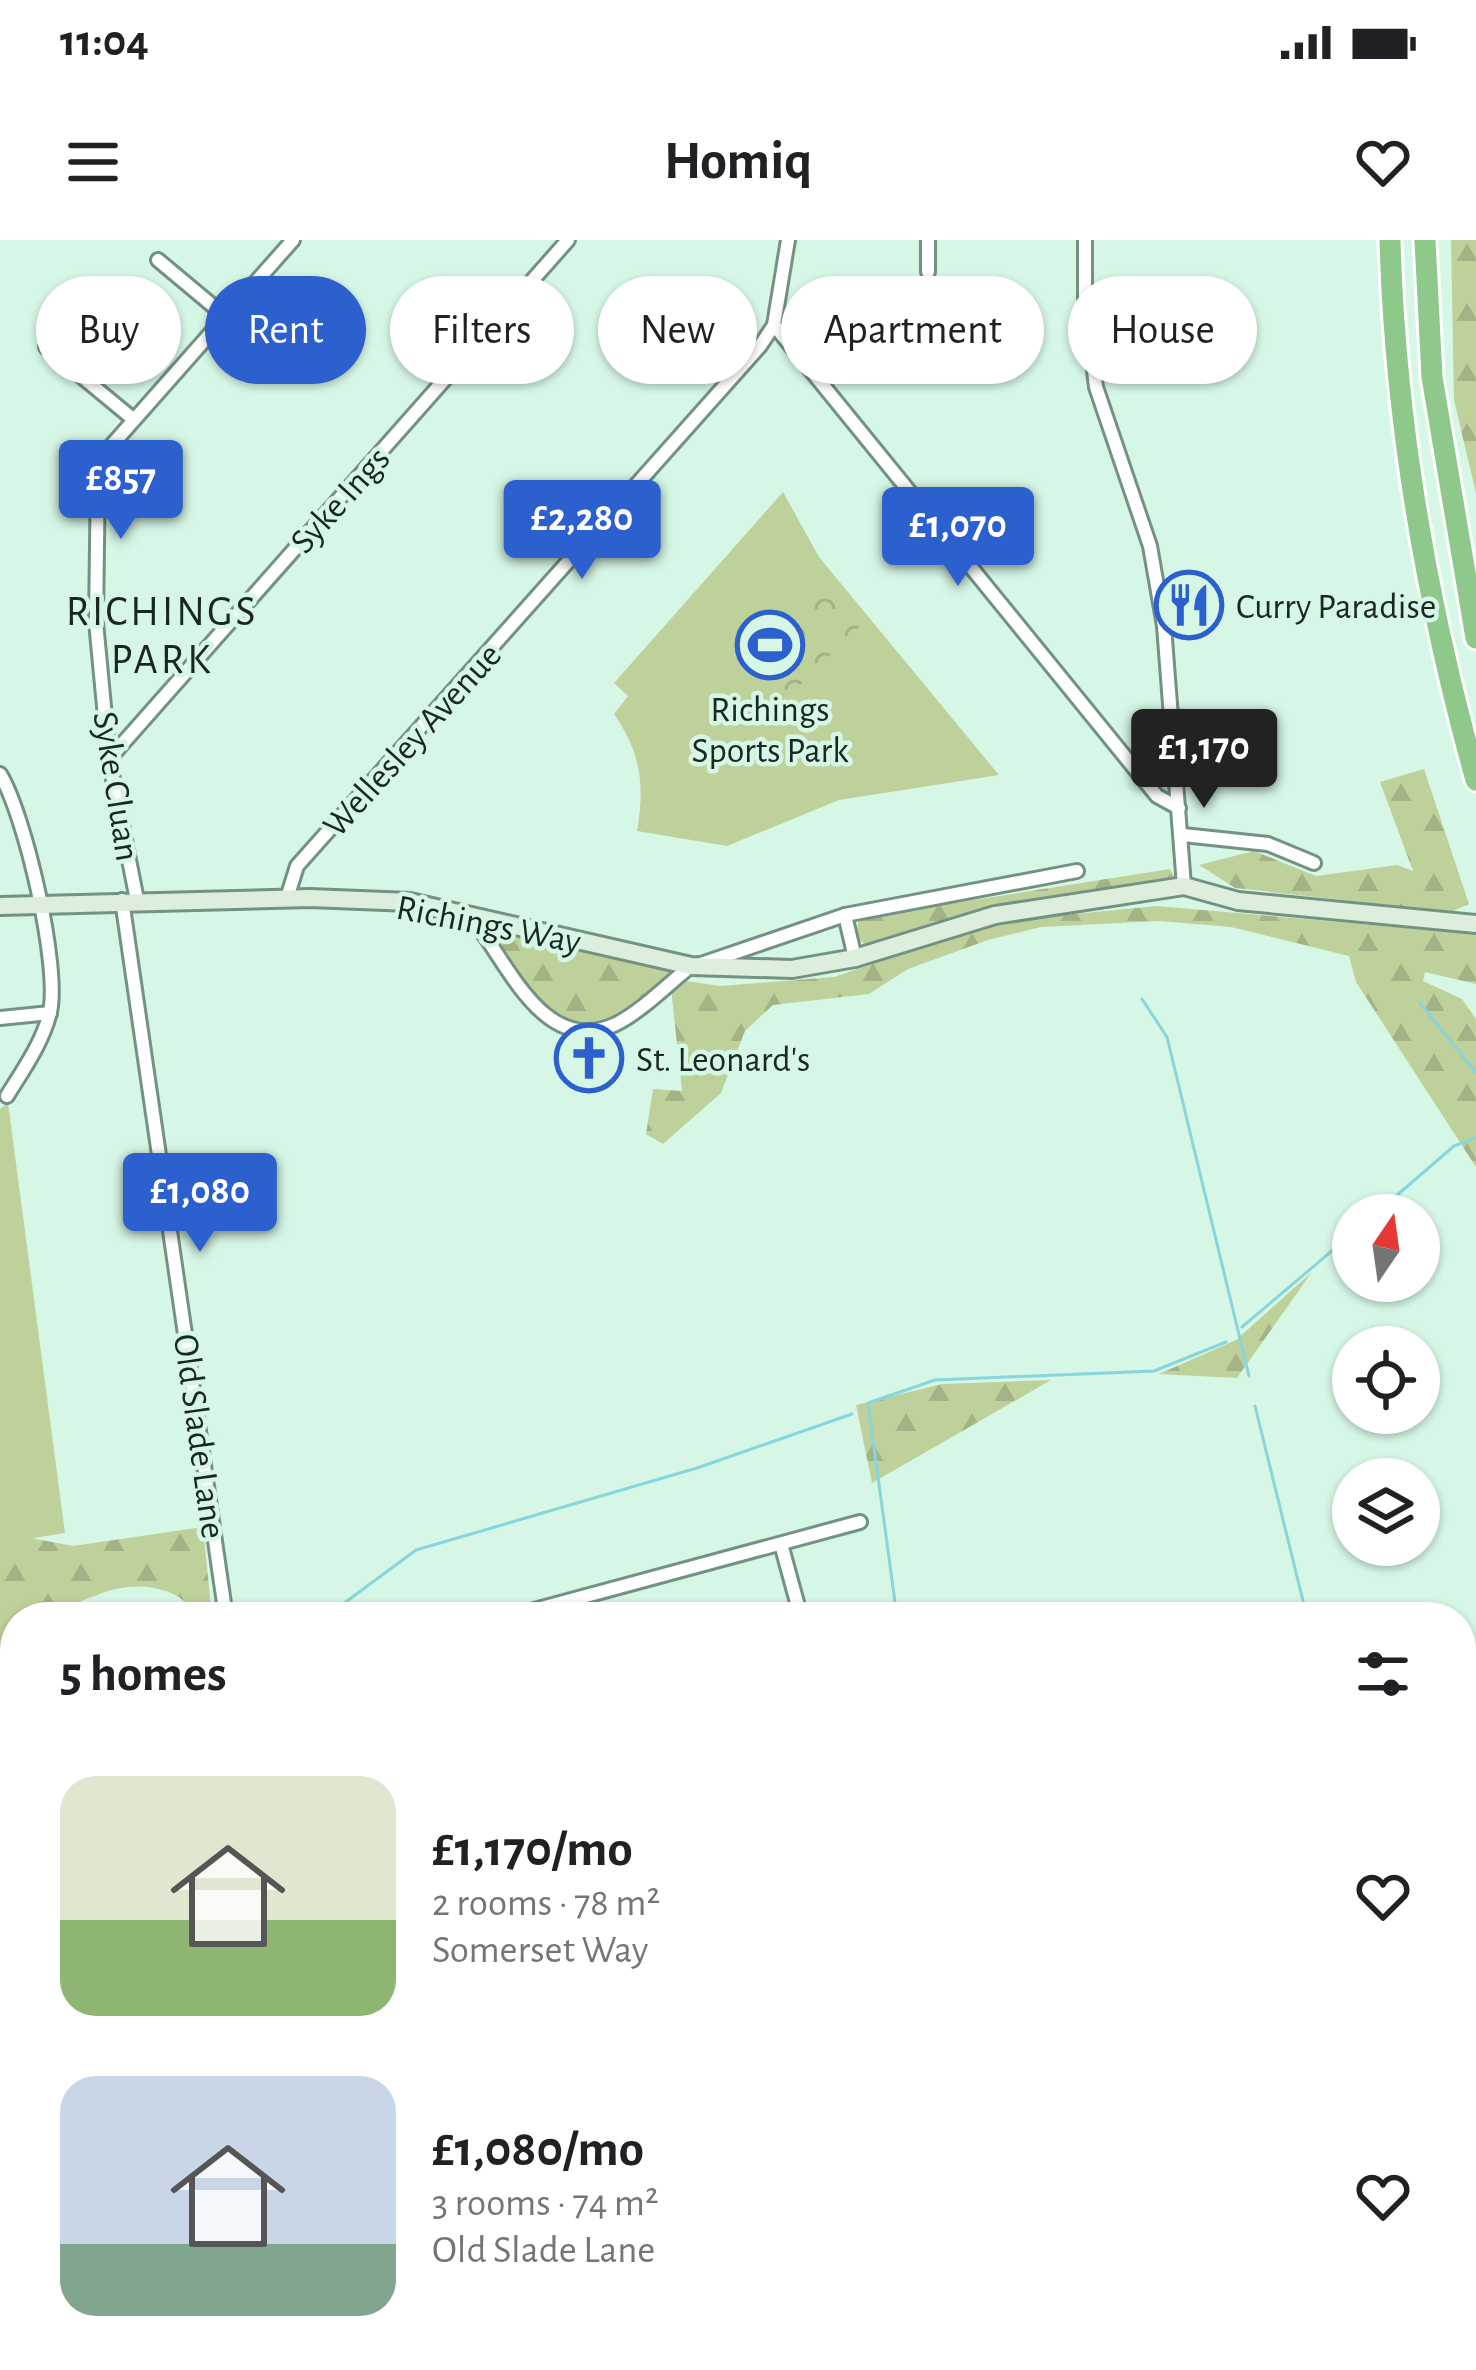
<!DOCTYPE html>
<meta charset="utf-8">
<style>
body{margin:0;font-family:"Alegreya Sans",sans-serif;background:#f2f2f2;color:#202124;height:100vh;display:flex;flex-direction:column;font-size:45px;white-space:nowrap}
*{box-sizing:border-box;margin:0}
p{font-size:39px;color:#757577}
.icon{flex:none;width:66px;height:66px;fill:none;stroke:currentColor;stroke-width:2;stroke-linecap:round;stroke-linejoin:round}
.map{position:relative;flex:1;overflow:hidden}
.panel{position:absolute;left:0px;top:1362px;width:1476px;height:768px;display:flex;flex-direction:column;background:#fff;border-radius:48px 48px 0 0;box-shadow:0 3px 9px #0004}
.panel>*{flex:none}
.top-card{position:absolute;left:36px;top:36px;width:1404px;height:108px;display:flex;gap:24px}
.needle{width:78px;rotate:13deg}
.tools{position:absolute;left:1332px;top:954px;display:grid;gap:24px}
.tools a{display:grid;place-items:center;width:108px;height:108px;border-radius:50%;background:#fff;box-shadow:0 3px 9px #0004;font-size:60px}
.price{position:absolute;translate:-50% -102px;padding:0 27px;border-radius:12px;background:#2d60cf;color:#fff;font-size:39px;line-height:78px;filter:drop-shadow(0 3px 6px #0008)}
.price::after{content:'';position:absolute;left:50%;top:72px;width:36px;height:27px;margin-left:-18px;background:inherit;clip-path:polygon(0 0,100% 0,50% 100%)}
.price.on{background:#222;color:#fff}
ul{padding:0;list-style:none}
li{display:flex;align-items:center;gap:36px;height:300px;padding:0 60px}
li span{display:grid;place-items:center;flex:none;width:336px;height:240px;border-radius:36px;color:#555}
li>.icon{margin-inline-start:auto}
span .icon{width:144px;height:144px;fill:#fffc;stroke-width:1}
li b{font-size:51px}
h2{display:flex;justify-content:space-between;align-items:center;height:144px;padding:0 60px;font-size:51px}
.tag{padding:0 42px;border-radius:54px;background:#fff;box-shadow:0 3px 9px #0004;font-size:42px;line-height:108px}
.tag.on{background:#2d60cf;color:#fff}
.status{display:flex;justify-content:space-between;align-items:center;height:84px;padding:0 60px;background:#fff;direction:ltr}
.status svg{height:33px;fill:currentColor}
header{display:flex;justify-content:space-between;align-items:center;height:156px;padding:0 60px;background:#fff;font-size:54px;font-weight:700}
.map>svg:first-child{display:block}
.grass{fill:#bfd19b}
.forest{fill:url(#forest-firs)}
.park{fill:url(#park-crowns)}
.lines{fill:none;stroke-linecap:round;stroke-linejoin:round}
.stream{stroke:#87d6dd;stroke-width:3}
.street-casing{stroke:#739283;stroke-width:18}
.secondary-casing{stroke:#739283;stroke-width:22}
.highway-casing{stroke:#fff;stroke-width:27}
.street{stroke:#fff;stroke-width:12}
.secondary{stroke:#ddeedc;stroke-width:16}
.highway{stroke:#8ec88b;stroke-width:21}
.labels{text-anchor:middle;stroke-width:9;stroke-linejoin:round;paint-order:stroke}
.street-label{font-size:36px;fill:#1a2721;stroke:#d6f7e6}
.poi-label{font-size:36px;fill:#1a2721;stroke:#d6f7e6;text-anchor:start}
.quarter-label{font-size:42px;letter-spacing:3px;fill:#1a2721;stroke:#d6f7e6}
</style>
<div class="status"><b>11:04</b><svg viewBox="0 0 49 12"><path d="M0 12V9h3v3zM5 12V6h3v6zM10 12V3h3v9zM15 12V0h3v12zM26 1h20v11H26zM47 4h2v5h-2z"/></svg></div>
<header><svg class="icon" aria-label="menu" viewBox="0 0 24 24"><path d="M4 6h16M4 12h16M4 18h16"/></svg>Homiq<svg class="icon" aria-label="heart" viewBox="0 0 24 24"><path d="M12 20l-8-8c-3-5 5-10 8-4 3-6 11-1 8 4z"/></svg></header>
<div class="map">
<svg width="1476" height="2130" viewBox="0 0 1476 2130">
<defs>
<pattern id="forest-firs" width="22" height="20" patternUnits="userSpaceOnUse" patternTransform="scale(3)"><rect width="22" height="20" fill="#bfd19b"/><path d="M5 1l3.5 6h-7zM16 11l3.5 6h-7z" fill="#a4b385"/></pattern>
<pattern id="park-crowns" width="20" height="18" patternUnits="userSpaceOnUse" patternTransform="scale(3)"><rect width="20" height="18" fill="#bfd19b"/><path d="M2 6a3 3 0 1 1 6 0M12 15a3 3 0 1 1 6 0" fill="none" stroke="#a4b385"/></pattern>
</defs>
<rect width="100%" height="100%" fill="#d6f7e6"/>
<g class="grass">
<path d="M 783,252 L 819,317 L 999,535 L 839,560 L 727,606 L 637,591 C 645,545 641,513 614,474 L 628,456 L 614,443 Z"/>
<path d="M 8,863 L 65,1293 L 9,1302 L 0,1314 L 0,869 Z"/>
</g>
<g class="forest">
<path d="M 1451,0 L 1476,0 L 1476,253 L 1454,160 Z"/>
<path d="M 1424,529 L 1469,664 L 1451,672 L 1235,648 L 1199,625 L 1254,611 L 1316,636 L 1397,625 L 1413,631 L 1380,542 Z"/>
<path d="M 1170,629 L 1178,643 L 1090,650 L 869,708 L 856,697 L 859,678 Z"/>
<path d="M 1157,666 L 1476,694 L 1476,744 L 1425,732 L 1423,741 L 1462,759 L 1476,779 L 1476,927 L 1356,742 L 1349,716 L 1231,687 L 1159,681 L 1041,687 L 988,700 L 908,729 L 869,754 L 773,765 L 745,791 L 721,853 L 663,904 L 646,894 L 653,849 L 682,851 L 671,748 L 679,740 L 720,746 L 834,737 L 999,681 Z"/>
<path d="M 490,688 L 676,730 L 679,734 C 655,750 626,775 597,781 C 548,792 508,725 490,688 Z"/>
<path d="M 1312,1032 L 1237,1138 L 1159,1134 L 1236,1100 Z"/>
<path d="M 1051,1140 L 872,1243 L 856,1165 L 942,1144 Z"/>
<path d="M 203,1287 L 212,1377 C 194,1376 187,1359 171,1353 C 130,1337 97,1354 60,1371 L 58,1377 L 15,1377 L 15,1506 L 0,1535 L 0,1292 L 73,1306 Z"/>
<path d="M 1476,1694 L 1476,1834 L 1461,1847 L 1461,1724 Z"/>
<path d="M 1461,2095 L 1472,2130 L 1379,2130 L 1363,2115 L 1461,2115 Z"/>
<path d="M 640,2115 L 1042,2115 L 1008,2130 L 487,2130 Z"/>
<path d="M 1133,2115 L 1304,2115 L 1332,2130 L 1087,2130 Z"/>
</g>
<path class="park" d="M 823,343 L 863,383 L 790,455 L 750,414 Z"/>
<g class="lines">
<g class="stream">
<path d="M 1142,759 L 1167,797 L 1249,1136"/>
<path d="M 1420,763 L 1476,833"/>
<path d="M 1374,975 L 1454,906 L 1476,898"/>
<path d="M 1242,1087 L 1353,993"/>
<path d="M 1255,1166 L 1307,1377"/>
<path d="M 343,1364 L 416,1310 L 697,1228 L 852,1174"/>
<path d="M 320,1377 L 321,1377"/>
<path d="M 897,1377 L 868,1163 L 935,1140 L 1154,1131 L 1226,1102"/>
<path d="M 1461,1767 L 1476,1756"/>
<path d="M 985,2130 L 995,2115"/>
</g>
<defs>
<g id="street">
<path d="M 928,0 L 928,32"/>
<path d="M 1085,0 L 1085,57 L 1096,147 L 1150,306 L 1164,386 L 1184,646"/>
<path d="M 158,20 L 225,76"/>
<path d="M 774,85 L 1157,556 L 1179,568"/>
<path d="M 46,107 L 133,179"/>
<path d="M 109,519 L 568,0"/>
<path d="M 0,534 C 25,575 60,726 50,772 C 43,802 23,830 7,856"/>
<path d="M 1183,595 L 1268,604 L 1314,623"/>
<path d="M 287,658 L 297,626 L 760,106 L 774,85 L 788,0"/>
<path d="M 122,660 L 226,1377"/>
<path d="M 137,660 L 109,519 L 96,382 L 98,230 L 104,214 L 293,0"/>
<path d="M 845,675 L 855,718"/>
<path d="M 471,677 C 507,720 543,818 616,784 C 642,771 668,744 691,726"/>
<path d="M 701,724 L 845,675 L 1077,631"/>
<path d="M 0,778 L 50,773"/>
<path d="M 781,1304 L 801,1377"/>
<path d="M 508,1377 L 860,1282"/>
<path d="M 388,2115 L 388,2130"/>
</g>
<path id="secondary" d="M 0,666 L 310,658 L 410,662 L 691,726 L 792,729 L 855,718 L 995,675 L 1184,646 L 1238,661 L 1476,684"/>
<g id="highway">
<path d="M 1390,0 C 1395,184 1427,364 1476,540"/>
<path d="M 1425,0 L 1432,137 L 1476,398"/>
<path d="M 1461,1867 L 1476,1852"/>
<path d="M 1461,1948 L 1476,1894"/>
<path d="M 1461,2004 L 1476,2078"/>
<path d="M 1338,2115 L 1358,2130"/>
<path d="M 1045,2130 L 1077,2115"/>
</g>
</defs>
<use href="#street" class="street-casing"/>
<use href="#secondary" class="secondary-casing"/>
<use href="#highway" class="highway-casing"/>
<use href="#street" class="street"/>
<use href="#secondary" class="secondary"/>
<use href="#highway" class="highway"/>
</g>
<defs>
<symbol id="restaurant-ring" viewBox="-11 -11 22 22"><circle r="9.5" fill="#d6f7e6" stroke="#2d60cf" stroke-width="1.5"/><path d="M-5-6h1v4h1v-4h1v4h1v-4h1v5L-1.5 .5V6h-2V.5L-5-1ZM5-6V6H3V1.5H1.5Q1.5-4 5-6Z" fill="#2d60cf"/></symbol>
<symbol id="stadium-ring" viewBox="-11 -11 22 22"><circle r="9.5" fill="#d6f7e6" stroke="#2d60cf" stroke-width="1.5"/><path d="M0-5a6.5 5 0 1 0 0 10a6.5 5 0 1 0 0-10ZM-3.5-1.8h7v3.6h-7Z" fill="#2d60cf"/></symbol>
<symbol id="church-ring" viewBox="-11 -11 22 22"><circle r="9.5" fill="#d6f7e6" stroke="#2d60cf" stroke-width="1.5"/><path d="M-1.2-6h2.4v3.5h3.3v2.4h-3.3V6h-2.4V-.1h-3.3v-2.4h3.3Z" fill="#2d60cf"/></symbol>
</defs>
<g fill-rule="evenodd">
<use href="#restaurant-ring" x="1151" y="327" width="76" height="76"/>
<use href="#stadium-ring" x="732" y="367" width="76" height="76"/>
<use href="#church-ring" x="551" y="780" width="76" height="76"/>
</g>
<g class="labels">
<g class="street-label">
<text transform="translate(339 259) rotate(-48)" y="13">Syke Ings</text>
<text transform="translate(411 499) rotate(-48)" y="13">Wellesley Avenue</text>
<text transform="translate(118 546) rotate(81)" y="13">Syke Cluan</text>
<text transform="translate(489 683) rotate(11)" y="13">Richings Way</text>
<text transform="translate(201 1196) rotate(82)" y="13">Old Slade Lane</text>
</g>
<g class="poi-label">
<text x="1236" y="378">Curry Paradise</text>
<text x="770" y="481" text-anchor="middle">Richings<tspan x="770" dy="41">Sports Park</tspan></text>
<text x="636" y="831">St. Leonard's</text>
</g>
<g class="quarter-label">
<text x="162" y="385">RICHINGS<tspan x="162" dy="48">PARK</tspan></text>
</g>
</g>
</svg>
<div class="tools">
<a><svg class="needle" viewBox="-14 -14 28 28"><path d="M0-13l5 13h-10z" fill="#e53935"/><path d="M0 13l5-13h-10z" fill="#757577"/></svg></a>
<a><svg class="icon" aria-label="locate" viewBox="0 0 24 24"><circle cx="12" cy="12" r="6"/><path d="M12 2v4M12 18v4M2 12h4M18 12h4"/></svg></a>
<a><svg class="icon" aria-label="layers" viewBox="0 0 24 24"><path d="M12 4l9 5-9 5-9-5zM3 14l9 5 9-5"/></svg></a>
</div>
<b class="price" style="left:121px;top:302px">£857</b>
<b class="price" style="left:582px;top:342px">£2,280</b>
<b class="price" style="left:958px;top:349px">£1,070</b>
<b class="price on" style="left:1204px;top:571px">£1,170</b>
<b class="price" style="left:200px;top:1015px">£1,080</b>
<div class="top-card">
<a class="tag">Buy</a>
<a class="tag on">Rent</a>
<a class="tag">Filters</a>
<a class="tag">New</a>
<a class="tag">Apartment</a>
<a class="tag">House</a>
</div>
<section class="panel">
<h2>5 homes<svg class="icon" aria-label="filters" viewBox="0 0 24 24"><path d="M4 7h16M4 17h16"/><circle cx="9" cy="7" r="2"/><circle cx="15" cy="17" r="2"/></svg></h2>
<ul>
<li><span style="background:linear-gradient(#dfe7d0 60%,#8fb573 0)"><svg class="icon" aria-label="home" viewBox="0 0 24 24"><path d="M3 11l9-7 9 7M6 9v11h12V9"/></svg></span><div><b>£1,170/mo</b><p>2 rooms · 78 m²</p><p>Somerset Way</p></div><svg class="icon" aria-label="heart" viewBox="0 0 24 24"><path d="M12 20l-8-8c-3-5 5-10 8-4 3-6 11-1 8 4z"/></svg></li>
<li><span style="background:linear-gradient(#c9d6e8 70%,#7fa58c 0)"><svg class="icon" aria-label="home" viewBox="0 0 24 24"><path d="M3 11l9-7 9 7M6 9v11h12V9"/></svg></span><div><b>£1,080/mo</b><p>3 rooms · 74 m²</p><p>Old Slade Lane</p></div><svg class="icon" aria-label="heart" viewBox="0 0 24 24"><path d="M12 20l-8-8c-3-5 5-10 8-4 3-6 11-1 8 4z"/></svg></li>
</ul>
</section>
</div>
